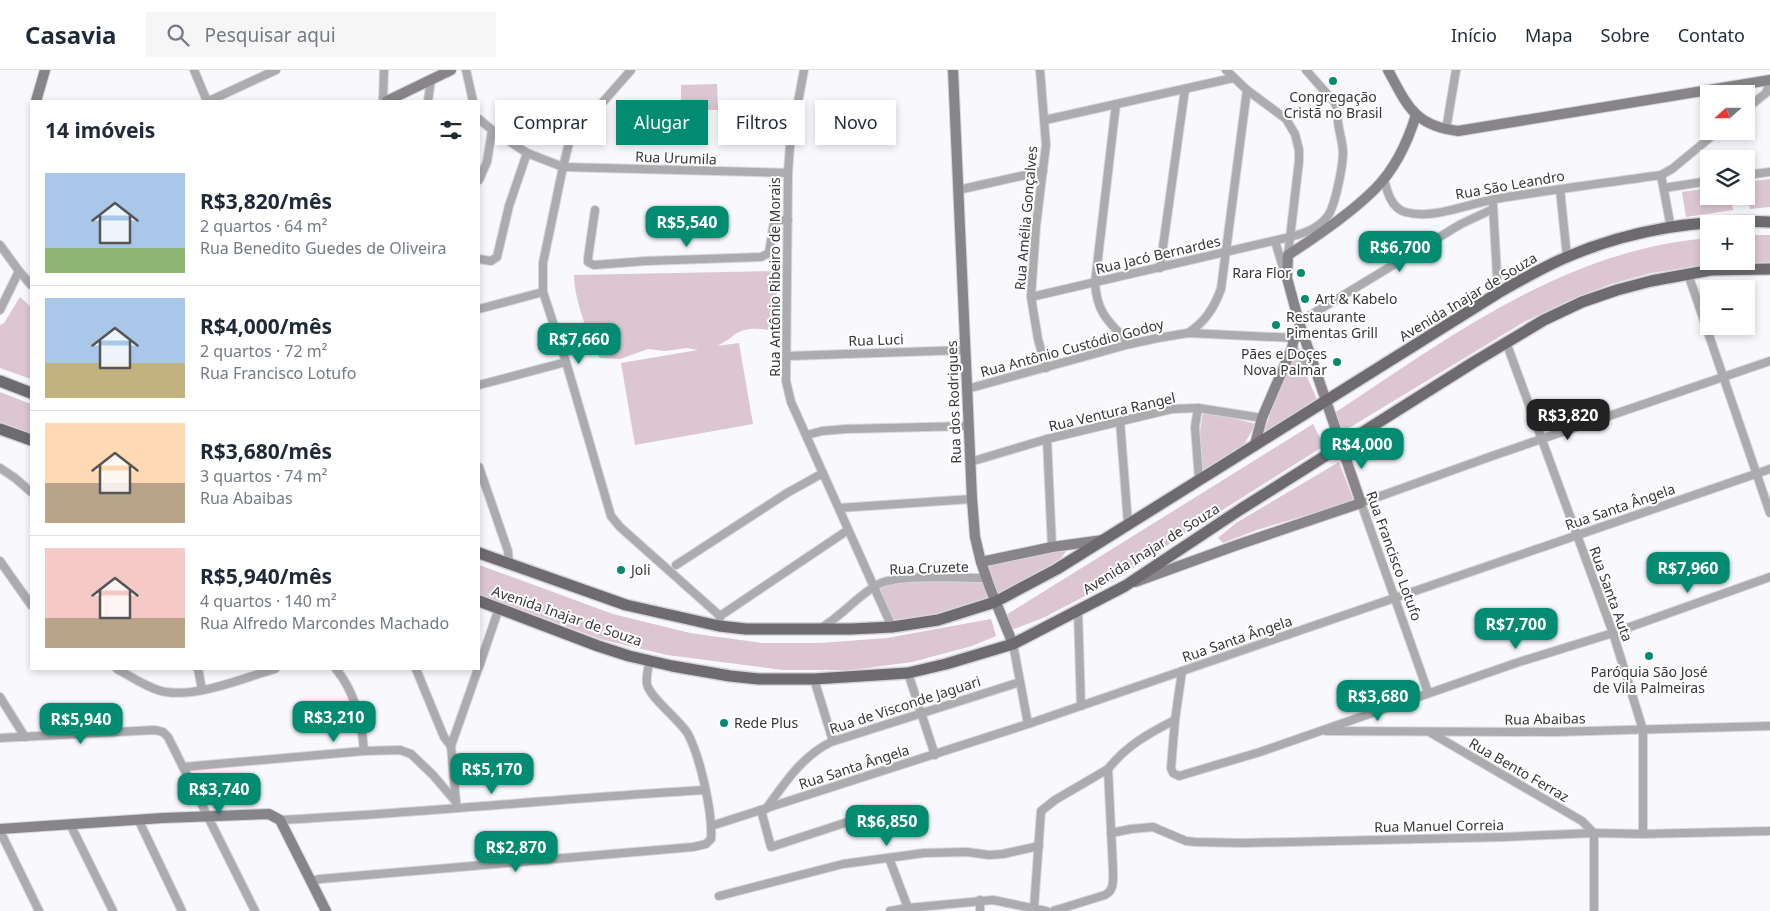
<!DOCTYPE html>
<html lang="pt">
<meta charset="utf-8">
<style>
body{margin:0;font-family:"Noto Sans",sans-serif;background:#f6f6f7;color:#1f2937;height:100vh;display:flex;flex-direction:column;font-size:19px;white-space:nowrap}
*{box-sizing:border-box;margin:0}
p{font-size:16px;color:#747a83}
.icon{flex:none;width:28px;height:28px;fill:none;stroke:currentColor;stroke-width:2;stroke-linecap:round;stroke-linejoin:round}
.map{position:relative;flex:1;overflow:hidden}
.side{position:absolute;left:30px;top:30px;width:450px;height:570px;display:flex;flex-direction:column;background:#fff;border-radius:0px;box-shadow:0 2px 8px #0003}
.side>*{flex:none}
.banner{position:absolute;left:495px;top:30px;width:475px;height:45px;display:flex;gap:10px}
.needle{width:32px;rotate:249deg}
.tools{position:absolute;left:1700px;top:15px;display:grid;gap:10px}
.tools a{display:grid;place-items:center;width:55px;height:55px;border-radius:0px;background:#fff;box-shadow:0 2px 8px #0003;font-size:25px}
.price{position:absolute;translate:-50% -42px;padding:0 11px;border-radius:10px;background:#018b71;color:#fff;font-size:16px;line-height:32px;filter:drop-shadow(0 1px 2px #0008)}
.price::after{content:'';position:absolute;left:50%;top:30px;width:15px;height:11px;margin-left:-8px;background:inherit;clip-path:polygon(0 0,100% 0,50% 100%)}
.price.selected{background:#222;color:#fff}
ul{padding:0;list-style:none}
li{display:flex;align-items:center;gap:15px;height:125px;padding:0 15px}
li+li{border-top:1px solid #e0e1e3}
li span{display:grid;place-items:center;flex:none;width:140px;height:100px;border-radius:0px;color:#555}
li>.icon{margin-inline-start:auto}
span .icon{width:60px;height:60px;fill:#fffc;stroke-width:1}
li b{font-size:21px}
h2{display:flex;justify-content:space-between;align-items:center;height:60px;padding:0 15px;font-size:21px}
.pill{padding:0 18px;border-radius:0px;background:#fff;box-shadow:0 2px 8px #0003;font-size:18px;line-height:45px}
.pill.selected{background:#018b71;color:#fff}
header{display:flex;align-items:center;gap:30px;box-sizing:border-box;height:70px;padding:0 25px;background:#fff;border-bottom:1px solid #e0e1e3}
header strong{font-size:24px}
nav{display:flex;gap:28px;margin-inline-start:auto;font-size:18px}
.search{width:350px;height:45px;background:#f6f6f7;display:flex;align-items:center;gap:12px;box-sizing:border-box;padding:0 18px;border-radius:0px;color:#747a83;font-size:19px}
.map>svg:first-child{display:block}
.green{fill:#dcc6d2}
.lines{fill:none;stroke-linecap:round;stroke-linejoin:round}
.street-casing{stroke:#d6d5da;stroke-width:10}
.secondary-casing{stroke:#d6d5da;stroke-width:12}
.primary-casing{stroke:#d6d5da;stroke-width:14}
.street{stroke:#acabad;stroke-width:8}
.secondary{stroke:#878588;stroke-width:10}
.primary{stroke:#6d6b6e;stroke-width:11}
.poi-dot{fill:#018b71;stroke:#fff;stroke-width:2}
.labels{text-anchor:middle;stroke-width:4;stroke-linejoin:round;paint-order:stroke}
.poi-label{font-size:14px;fill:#373638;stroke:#fff;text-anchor:start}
.street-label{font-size:14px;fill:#373638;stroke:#fff}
</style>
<header>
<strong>Casavia</strong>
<div class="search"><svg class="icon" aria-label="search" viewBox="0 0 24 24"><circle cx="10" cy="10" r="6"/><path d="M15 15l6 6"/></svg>Pesquisar aqui</div>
<nav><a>Início</a><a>Mapa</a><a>Sobre</a><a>Contato</a></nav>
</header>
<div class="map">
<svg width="1770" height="841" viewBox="0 0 1770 841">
<rect width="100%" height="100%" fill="#f9f8fd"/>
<g class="green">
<path d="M 717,14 L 718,40 L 681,40 L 681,15 Z"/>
<path d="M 1770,109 L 1770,137 L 1750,139 L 1746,112 Z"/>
<path d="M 1709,118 L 1709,126 L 1731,126 L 1733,140 L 1686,147 L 1682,122 Z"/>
<path d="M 1746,165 L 1770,165 L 1770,194 L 1746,193 L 1691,197 L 1651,203 L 1611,214 L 1568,231 L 1524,252 L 1339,364 L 1333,344 C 1450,267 1564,180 1709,168 L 1709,191 L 1746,191 Z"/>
<path d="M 777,201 L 777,261 C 762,259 747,256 734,265 C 728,270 723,273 717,276 L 739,273 L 753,354 L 635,375 L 621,293 L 698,280 L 687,278 L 665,281 L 648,279 L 620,289 L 600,288 C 588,267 574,228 574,205 Z"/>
<path d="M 20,227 L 31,237 L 31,309 L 0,298 L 0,255 L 4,253 Z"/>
<path d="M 1294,284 L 1301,293 L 1319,334 L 1262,368 L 1280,316 Z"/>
<path d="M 0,322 L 31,334 L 31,363 L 0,352 Z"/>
<path d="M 1203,341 L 1256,354 L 1240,381 L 1203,404 C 1196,383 1200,362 1203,341 Z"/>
<path d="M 1313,354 L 1324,376 L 1186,463 L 1112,512 L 1043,548 L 1011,560 L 1006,545 Z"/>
<path d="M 1339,392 L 1354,431 L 1257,460 L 1223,473 L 1218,468 L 1236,453 Z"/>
<path d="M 1067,480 L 1061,488 L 1006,523 L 998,522 L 991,514 L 985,498 L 992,495 L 1056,481 Z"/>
<path d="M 479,495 L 613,544 L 690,563 L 762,573 L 820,573 L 887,568 L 991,549 L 996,566 L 972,576 L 912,592 L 852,600 L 783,600 L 667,585 L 600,569 L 519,539 L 479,526 Z"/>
<path d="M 986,508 L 991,533 L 892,557 L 875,517 L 881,513 Z"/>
</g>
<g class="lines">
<defs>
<g id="street">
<path d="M 194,0 L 207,31"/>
<path d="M 466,0 L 473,31"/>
<path d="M 631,0 L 574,65 L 569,73 L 563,97 L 543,193 L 543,222 L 566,292 L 611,446 L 620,457 L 720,546 L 719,556"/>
<path d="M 804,0 L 790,75 L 788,103 L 786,311 L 791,332 L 892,557"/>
<path d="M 1040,0 L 1046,75 L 1036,156 L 1031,227 L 1038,269 L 1046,298"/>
<path d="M 1226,0 L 1247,20 L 1286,49 L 1295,64 L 1299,80 L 1299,91 L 1288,185"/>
<path d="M 209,31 L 276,0"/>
<path d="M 383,31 L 384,0"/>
<path d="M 428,31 L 431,10"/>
<path d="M 1116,34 L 1095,213 C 1097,244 1109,252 1130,274"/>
<path d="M 1746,39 L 1766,23 L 1770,12"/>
<path d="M 479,49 L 492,60 L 527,83 L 563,97 L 788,103"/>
<path d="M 1045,50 L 1233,8"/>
<path d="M 1446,60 L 1456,0"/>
<path d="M 1661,105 L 1671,158"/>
<path d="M 1746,105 L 1770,102"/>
<path d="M 1384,109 C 1387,121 1391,138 1405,142 C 1432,150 1468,134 1495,129 C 1550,120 1605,113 1661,105 L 1672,99 L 1718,61"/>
<path d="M 479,110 L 487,92 L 492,60"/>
<path d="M 1664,118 L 1709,111"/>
<path d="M 1560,119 L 1567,187"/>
<path d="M 958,120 L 1043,101"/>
<path d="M 1493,135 L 1498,223"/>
<path d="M 595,140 L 588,188 L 588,192 L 594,195 L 646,191 L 761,187 L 769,183 L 774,152 L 776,150 L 788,150"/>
<path d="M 1275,171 L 1285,204"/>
<path d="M 0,175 L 19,201 L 31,215"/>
<path d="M 479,189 L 491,191 L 497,187 L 509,136 L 527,83"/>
<path d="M 1160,198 L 1185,19"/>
<path d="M 1688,204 L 1770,443"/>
<path d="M 1031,227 L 1290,167 C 1304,163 1318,159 1327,147 C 1335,138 1343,95 1343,83 C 1343,73 1339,62 1338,52 C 1337,45 1338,40 1335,33 L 1306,0"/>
<path d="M 479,239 L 543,222"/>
<path d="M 0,240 L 19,201"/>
<path d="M 1299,252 L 1461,154 L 1493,139"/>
<path d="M 1188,263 C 1205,252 1214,238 1221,219 L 1247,20"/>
<path d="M 1506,272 L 1613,563 L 1643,660 L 1643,764"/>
<path d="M 1292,278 L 1314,301"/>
<path d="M 788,286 L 965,280"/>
<path d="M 479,315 L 566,292"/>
<path d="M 967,319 L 1130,274 L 1158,268 L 1188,263 L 1294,268"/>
<path d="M 1198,338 L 1195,357 L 1199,409"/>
<path d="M 1120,351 L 1128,454"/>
<path d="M 807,365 L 822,361 L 846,359 L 968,356"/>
<path d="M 1047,369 L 1052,477"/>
<path d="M 970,392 L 1047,369 L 1172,339 L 1198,338 L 1262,348"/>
<path d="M 479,397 L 508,481 L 509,493"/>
<path d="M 0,398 L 15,408 L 31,422"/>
<path d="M 839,438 L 972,429"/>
<path d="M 0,491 L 31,535"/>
<path d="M 676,495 L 787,423 L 823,403"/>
<path d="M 1078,541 L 1081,636"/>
<path d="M 720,546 L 848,460"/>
<path d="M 821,558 C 842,546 859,524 879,514 C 899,504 961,508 986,508"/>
<path d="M 1013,574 L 1028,654"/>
<path d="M 479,597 L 499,538"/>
<path d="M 117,599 C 130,606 151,620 166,622 C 199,627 243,608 275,599"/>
<path d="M 198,599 L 202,619"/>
<path d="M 336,599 C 355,622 362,652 364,681"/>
<path d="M 416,599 L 444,667 L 451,676 L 456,732"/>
<path d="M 1182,601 L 1175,650 L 1171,698 L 1173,703 L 1179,706 L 1260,682 L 1519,592 L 1613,563 L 1770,507"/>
<path d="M 908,603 L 935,685"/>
<path d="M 814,609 L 833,671"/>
<path d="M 1428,622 L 1361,433 L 1495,385 L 1770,291"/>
<path d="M 0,627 L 25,667"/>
<path d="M 1326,661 L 1554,662 L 1770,656"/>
<path d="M 1431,663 L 1582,751 L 1594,763 L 1594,841"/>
<path d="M 0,668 L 155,660 L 163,662 L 168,667 L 255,841"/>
<path d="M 451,676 L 478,599"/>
<path d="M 183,697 L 364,681 L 400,680 L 411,684 L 433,705 L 456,732"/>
<path d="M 766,739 C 784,714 802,686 831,672 L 1020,612"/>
<path d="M 761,740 L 771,777 L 866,746"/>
<path d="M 138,749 L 182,841"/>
<path d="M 280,750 C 422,743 563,728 705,720"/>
<path d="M 70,754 L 113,841"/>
<path d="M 711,756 L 1028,654 L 1770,399"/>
<path d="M 0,761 L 39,841"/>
<path d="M 1111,763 L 1131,759 L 1153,757 L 1186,771 L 1195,772 L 1243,773 L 1504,767 L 1594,763 L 1643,764 L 1770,761"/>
<path d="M 889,788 L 908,838"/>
<path d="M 311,811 L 320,809 L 693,777 L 706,774 L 711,769 C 713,743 700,687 688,664 C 679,649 649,627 647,614 C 646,606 648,598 650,591"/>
<path d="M 719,826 L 843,794 L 924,783 L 967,782 L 989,785 L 1003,784 L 1039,776"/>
<path d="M 980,830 L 980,841"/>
<path d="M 1034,838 L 1041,741 L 1055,730 L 1108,699"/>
<path d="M 890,841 L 908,838 L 993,830 L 1046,841"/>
<path d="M 1053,841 L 1105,825 C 1115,820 1113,809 1113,799 L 1108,699 C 1126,676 1149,663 1175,650"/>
</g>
<g id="secondary">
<path d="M 953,0 L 972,429 L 975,467 L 981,492 L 990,518 L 1013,574"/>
<path d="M 1388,0 C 1407,35 1414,56 1458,61 L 1770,10"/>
<path d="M 36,31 L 45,0"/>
<path d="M 387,31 L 451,0"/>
<path d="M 1255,374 L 1262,348 L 1292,278 L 1294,268 L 1303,265"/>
<path d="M 981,492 L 1052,477 L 1103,470"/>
<path d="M 1135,512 L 1237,475 L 1361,433 L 1299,252 L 1287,208 L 1288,185 C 1316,167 1351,143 1375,119 C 1394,100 1408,71 1416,45"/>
<path d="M 0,759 L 163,748 L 269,744 L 280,750 L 326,841"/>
</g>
<g id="primary">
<path d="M 0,311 L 31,323"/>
<path d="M 0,359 L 31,370"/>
<path d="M 479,483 L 626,535 L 719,556 L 746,559 L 851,559 L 892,557 L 938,550 L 995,532 L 1057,499 L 1498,223 C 1521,210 1543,197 1567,187 C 1629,160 1702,148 1770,152"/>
<path d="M 479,531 L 598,576 L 629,586 L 672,596 L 730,606 L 759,609 L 814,609 L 908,603 L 946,594 L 1013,574 L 1125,516 L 1241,439 L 1474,292 L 1544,250 L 1582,232 L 1617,220 L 1651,211 L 1711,200 L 1770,199"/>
</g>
</defs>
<use href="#street" class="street-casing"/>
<use href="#secondary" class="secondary-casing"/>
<use href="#primary" class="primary-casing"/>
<use href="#street" class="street"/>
<use href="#secondary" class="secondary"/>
<use href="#primary" class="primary"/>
</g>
<g class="poi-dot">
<circle cx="1333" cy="11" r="5"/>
<circle cx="1301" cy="203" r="5"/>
<circle cx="1305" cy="229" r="5"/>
<circle cx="1276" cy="255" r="5"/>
<circle cx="1337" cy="292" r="5"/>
<circle cx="621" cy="500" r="5"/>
<circle cx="1649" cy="586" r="5"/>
<circle cx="724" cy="653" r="5"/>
</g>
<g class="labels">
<g class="poi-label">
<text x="1333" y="32" text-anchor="middle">Congregação<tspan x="1333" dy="16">Cristã no Brasil</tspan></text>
<text x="1291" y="208" text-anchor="end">Rara Flor</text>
<text x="1315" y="234">Art &amp; Kabelo</text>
<text x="1286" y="252">Restaurante<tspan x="1286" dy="16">Pimentas Grill</tspan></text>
<text x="1327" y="289" text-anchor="end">Pães e Doçes<tspan x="1327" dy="16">Nova Palmar</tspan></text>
<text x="631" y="505">Joli</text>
<text x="1649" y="607" text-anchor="middle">Paróquia São José<tspan x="1649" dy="16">de Vila Palmeiras</tspan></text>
<text x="734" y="658">Rede Plus</text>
</g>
<g class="street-label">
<text transform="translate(676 88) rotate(2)" y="5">Rua Urumila</text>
<text transform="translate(1510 115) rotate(-10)" y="5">Rua São Leandro</text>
<text transform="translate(1026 148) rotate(-85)" y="5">Rua Amélia Gonçalves</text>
<text transform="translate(1158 185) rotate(-13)" y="5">Rua Jacó Bernardes</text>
<text transform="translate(775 207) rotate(-90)" y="5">Rua Antônio Ribeiro de Morais</text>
<text transform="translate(1468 227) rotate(-31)" y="5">Avenida Inajar de Souza</text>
<text transform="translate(876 270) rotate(-2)" y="5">Rua Luci</text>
<text transform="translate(1072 278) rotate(-15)" y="5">Rua Antônio Custódio Godoy</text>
<text transform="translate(954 332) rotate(-92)" y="5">Rua dos Rodrigues</text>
<text transform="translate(1112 342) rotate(-13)" y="5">Rua Ventura Rangel</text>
<text transform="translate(1620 437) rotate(-19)" y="5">Rua Santa Ângela</text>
<text transform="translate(1151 479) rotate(-32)" y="5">Avenida Inajar de Souza</text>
<text transform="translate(1394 486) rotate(70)" y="5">Rua Francisco Lotufo</text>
<text transform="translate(929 498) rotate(-2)" y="5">Rua Cruzete</text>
<text transform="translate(1611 524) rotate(70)" y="5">Rua Santa Auta</text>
<text transform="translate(567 546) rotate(19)" y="5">Avenida Inajar de Souza</text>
<text transform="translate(1237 569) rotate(-19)" y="5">Rua Santa Ângela</text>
<text transform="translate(905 635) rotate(-18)" y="5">Rua de Visconde Jaguari</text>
<text transform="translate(1545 649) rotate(-1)" y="5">Rua Abaibas</text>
<text transform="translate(854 697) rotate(-18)" y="5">Rua Santa Ângela</text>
<text transform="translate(1519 700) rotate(30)" y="5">Rua Bento Ferraz</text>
<text transform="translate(1439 756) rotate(-1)" y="5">Rua Manuel Correia</text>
</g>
</g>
</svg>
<div class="tools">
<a><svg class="needle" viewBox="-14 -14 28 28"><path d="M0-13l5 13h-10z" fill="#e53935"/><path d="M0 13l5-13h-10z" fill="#747a83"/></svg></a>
<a><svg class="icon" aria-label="layers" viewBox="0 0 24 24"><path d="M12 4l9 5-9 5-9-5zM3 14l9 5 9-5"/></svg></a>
<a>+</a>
<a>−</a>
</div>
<b class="price" style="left:687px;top:178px">R$5,540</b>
<b class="price" style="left:1400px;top:203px">R$6,700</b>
<b class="price" style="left:579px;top:295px">R$7,660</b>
<b class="price selected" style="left:1568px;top:371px">R$3,820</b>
<b class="price" style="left:1362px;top:400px">R$4,000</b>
<b class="price" style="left:1688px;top:524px">R$7,960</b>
<b class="price" style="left:1516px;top:580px">R$7,700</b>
<b class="price" style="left:1378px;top:652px">R$3,680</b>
<b class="price" style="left:334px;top:673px">R$3,210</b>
<b class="price" style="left:81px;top:675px">R$5,940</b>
<b class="price" style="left:492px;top:725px">R$5,170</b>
<b class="price" style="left:219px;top:745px">R$3,740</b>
<b class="price" style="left:887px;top:777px">R$6,850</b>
<b class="price" style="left:516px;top:803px">R$2,870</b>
<div class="banner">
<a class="pill">Comprar</a>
<a class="pill selected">Alugar</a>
<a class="pill">Filtros</a>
<a class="pill">Novo</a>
</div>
<section class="side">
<h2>14 imóveis<svg class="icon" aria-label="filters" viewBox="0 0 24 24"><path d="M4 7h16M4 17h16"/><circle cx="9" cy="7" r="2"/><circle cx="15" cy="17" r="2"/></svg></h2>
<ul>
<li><span style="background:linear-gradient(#a9c7e8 75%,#8fb573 0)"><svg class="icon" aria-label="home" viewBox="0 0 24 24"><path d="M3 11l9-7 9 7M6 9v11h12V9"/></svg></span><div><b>R$3,820/mês</b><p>2 quartos · 64 m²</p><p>Rua Benedito Guedes de Oliveira</p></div></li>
<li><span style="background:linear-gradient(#a9c7e8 65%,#c2b280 0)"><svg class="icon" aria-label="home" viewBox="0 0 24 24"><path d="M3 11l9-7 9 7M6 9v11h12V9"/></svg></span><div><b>R$4,000/mês</b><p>2 quartos · 72 m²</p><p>Rua Francisco Lotufo</p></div></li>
<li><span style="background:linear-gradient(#ffd9b3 60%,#b9a48a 0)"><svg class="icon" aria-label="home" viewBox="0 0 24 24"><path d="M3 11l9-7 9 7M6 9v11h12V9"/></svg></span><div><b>R$3,680/mês</b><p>3 quartos · 74 m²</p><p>Rua Abaibas</p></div></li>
<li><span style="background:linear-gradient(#f6c9c9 70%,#b9a48a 0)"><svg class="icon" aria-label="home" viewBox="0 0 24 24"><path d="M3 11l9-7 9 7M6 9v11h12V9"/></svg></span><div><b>R$5,940/mês</b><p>4 quartos · 140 m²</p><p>Rua Alfredo Marcondes Machado</p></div></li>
</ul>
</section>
</div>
